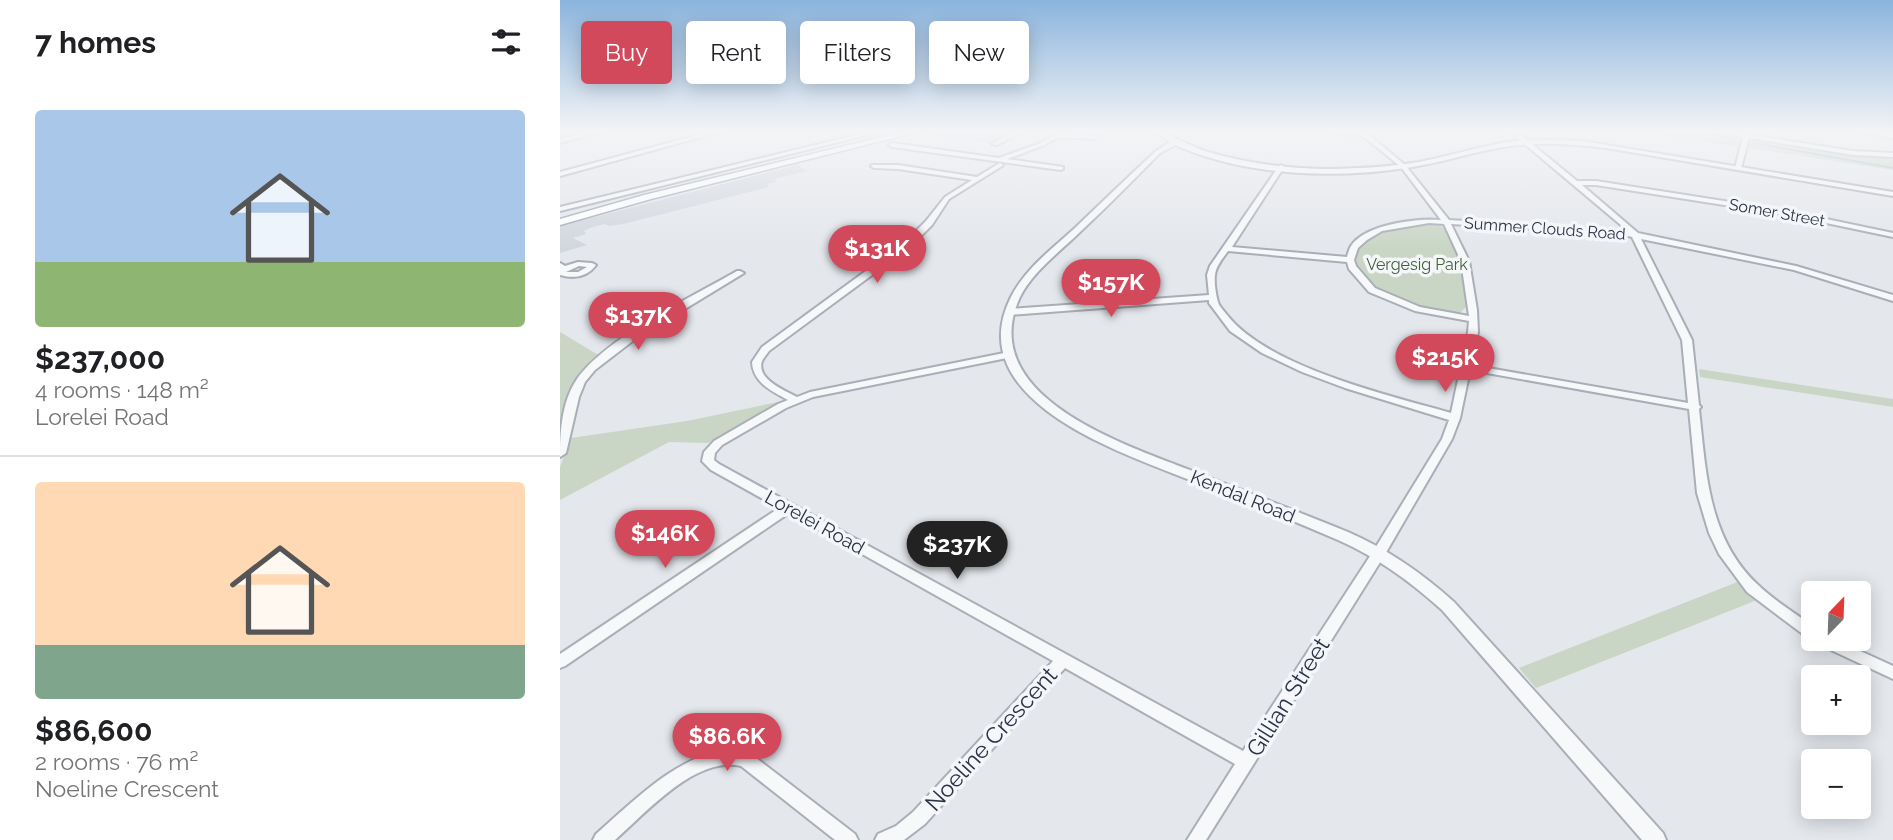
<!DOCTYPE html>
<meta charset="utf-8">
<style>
body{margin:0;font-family:Raleway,sans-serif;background:#f6f6f6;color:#202124;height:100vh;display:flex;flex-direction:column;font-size:26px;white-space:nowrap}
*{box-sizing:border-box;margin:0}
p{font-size:23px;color:#757577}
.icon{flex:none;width:38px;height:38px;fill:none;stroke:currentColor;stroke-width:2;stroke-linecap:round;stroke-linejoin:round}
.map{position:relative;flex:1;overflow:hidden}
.side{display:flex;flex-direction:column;background:#fff;width:560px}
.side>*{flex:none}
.top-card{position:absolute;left:21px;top:21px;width:665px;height:63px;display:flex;gap:14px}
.needle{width:46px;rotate:23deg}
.fabs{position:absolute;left:1241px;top:581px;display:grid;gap:14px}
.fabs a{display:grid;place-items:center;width:70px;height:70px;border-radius:7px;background:#fff;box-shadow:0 4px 18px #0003;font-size:35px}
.price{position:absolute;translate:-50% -60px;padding:0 16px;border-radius:24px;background:#d1495b;color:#fff;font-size:23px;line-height:46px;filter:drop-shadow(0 2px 4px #0008)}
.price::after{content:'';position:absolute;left:50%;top:42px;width:21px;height:16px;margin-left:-10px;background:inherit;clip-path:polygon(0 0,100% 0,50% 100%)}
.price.on{background:#222;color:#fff}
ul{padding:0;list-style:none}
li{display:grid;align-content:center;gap:14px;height:371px;padding:0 35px}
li+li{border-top:2px solid #e0e0e0}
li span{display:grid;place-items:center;height:217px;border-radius:7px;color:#555}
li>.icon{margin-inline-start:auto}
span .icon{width:126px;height:126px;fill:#fffc;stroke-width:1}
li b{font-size:30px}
h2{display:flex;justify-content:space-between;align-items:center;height:84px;padding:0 35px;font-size:30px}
.pill{padding:0 24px;border-radius:7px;background:#fff;box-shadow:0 4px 18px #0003;font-size:24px;line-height:63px}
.pill.on{background:#d1495b;color:#fff}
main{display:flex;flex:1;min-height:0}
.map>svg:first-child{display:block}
.built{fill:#d2d6de}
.green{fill:#c9d6c5}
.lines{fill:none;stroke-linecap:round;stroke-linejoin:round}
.stream{stroke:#9fb4cc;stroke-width:2}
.minor-casing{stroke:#a9aeb7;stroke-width:4}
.tertiary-casing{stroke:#a9aeb7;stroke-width:4}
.primary-casing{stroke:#a3abb8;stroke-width:3}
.minor{fill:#f7f8fa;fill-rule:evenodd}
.tertiary{fill:#f7f8fa;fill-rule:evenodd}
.primary{fill:#fff;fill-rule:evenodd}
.labels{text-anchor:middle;stroke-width:7;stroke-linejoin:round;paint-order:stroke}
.far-street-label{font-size:16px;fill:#2b3445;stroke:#f4f6f9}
.far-park-label{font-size:16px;fill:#3f6138;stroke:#f4f6f9}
.street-label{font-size:19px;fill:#2b3445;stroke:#f4f6f9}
.near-street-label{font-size:23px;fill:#2b3445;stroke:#f4f6f9}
</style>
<main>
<section class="side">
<h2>7 homes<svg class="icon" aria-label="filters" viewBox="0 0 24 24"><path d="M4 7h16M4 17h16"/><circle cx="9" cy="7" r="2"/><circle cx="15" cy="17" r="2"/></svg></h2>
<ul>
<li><span style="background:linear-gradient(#a9c7e8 70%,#8fb573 0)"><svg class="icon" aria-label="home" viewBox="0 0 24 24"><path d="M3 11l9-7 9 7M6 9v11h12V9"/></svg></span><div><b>$237,000</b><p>4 rooms · 148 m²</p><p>Lorelei Road</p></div></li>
<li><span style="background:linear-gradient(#ffd9b3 75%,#7fa58c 0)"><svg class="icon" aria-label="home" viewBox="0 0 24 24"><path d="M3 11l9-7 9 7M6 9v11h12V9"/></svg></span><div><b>$86,600</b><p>2 rooms · 76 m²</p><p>Noeline Crescent</p></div></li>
</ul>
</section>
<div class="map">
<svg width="1333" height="840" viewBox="0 0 1333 840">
<rect width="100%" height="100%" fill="#e4e7ec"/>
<g class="built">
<path d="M 375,131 L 453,131 L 429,143 L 363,134 Z"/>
<path d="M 237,165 L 247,171 L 215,179 L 217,182 L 207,184 L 209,187 L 63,224 L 49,226 L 44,224 L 30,228 L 24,231 L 26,234 L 13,238 L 27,245 L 0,253 L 0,226 Z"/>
</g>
<g class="green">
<path d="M 1078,131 L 1149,131 L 1181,139 L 1179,147 Z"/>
<path d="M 1196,139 L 1297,155 L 1333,156 L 1333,170 L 1188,148 L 1189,140 Z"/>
<path d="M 873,223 L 885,228 L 901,265 L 906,307 L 900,313 C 871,315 787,290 797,251 C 813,227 847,224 873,223 Z"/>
<path d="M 0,332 L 40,356 L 16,381 L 0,429 Z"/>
<path d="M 1139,369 L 1333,399 L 1333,407 L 1140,377 Z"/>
<path d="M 218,402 L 148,443 L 109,442 L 0,500 L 0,467 L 11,438 L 127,421 Z"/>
<path d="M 1180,581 L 1197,600 L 976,688 L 959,668 Z"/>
</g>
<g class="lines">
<g class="stream">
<path d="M 1136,131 L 1173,139"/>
<path d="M 1195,143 L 1333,168"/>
</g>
<defs>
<g id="minor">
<path d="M 32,131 L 42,131 L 0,143 L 0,139 Z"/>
<path d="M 153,131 L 163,131 L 0,176 L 0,172 Z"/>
<path d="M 313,131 L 323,131 L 0,211 L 0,207 Z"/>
<path d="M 456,131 L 463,131 L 437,145 L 432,144 Z"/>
<path d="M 501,131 L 508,131 L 504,134 L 533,135 L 536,137 L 533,139 L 499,137 L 482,146 L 447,159 L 503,167 L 503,169 L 501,170 L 332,147 L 329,145 L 332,143 L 439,158 L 478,144 Z"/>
<path d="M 763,131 L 800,133 L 816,131 L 808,134 L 845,165 L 889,220 L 1068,231 L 949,131 L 956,131 L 1017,181 L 1036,181 L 1228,211 L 1333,233 L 1333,237 L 1228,215 L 1036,185 L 1022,185 L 1078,233 L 1236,266 L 1333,295 L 1333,301 L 1234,270 L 1081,239 L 1132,340 L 1139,405 L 1141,407 L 1139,409 C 1146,472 1148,538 1197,584 C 1213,600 1235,613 1253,626 L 1253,639 L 1274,639 L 1333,666 L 1333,679 L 1256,643 L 1254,639 L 1248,638 L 1187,592 L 1159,554 L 1149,533 L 1137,493 L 1129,409 L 910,370 L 900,418 L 892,439 L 824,556 L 646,840 L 627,840 L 675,764 L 505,668 L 365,824 L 344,840 L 315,840 L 318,834 L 336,826 L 353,812 L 493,661 L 229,513 L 5,666 L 0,668 L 0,654 L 219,508 L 151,470 L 142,461 L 144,452 L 154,441 L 218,404 L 228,400 C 212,391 193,383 192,362 L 202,347 L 344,243 L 366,221 L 385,197 L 412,180 L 338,169 L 314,168 L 311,166 L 312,165 L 338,165 L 417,177 L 440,163 L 443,165 L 442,166 L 389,199 L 372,225 L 350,247 L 209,351 C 207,354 204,357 202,361 C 196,379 224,390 237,397 L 250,392 L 449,352 L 454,355 L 452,357 L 253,397 L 226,408 L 162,445 L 155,453 L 154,460 L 159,464 L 683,751 L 814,550 L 882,439 L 889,420 L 785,388 L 742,372 L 702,353 L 670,331 L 649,303 L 649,300 L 449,315 L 445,312 L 449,309 L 649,295 L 647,275 L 650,266 L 719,166 L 721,165 L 724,167 L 672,247 L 787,257 C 787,256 790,247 791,246 C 805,224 857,218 881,220 L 841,167 L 803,136 ZM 869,223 L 884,224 L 901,261 L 909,316 L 860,307 L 815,288 L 796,266 L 794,260 L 798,248 L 807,240 L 822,231 ZM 891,224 L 1060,234 L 1072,237 L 1122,340 L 1128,403 L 911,365 L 918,332 L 917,310 L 909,261 ZM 668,251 L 787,262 L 789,269 L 809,292 L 855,311 L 909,321 L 908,332 L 891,413 C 827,395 708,367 667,315 C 664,311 659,306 658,302 C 656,295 654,282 655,275 C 656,266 663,258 668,251 Z"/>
<path d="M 1152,131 L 1166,131 L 1293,151 L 1333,153 L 1333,157 L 1293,155 L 1189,138 L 1181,168 L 1178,170 L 1175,168 L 1183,137 Z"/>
<path d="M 1300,131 L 1333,134 L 1333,138 L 1303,133 Z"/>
<path d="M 18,262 L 32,263 L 36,265 C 27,277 14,279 0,275 L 0,263 L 5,266 ZM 19,266 L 27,267 L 18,272 L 6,272 Z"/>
<path d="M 177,271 L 180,271 L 184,273 L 74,340 L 35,370 L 25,382 L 19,397 L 6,453 L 0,457 C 0,430 2,401 17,379 C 47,337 132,297 177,271 Z"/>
<path d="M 168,748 L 191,754 L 295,834 L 298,840 L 275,840 L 181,766 C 135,756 87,812 55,840 L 33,840 L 36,834 C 76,799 114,759 168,748 Z"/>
</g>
<path id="tertiary" d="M 594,131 C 605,131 633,148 648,152 C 685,163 725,168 763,169 C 795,169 828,167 859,162 C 889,156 918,147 948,142 C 972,139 997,140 1022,141 L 1333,192 L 1333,196 L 1046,148 C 1014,144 982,142 950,146 C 915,151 881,163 846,168 C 772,179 685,176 615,145 L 600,153 C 574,179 548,206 521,231 C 501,251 473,271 460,297 C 413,399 572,447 640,474 C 689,493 739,512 788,532 C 827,549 862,573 894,602 L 1103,833 L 1106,840 L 1082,840 L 882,610 C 851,582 817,557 778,540 C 729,519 680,499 630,480 C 562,453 399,400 451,297 C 465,269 493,248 515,228 C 542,202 569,176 596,151 L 610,142 Z"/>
<path id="primary" d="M 346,131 L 361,131 L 91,199 L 0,225 L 0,219 L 84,195 Z"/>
</defs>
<use href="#minor" class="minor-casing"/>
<use href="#tertiary" class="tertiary-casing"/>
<use href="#primary" class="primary-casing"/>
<use href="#minor" class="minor"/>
<use href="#tertiary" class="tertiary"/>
<use href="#primary" class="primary"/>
</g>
<linearGradient id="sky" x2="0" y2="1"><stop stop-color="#8bb4dd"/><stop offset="0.53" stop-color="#f3f4f6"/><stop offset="1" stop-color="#f3f4f6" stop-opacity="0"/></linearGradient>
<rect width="1333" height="249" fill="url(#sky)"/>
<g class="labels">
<g class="far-street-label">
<text transform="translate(1217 212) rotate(10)" y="6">Somer Street</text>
<text transform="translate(985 228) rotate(4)" y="6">Summer Clouds Road</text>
</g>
<g class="far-park-label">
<text x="857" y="270">Vergesig Park</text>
</g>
<g class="street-label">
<text transform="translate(683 496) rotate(22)" y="7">Kendal Road</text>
<text transform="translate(255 522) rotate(29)" y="7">Lorelei Road</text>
</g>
<g class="near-street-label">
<text transform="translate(728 697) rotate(-58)" y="8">Gillian Street</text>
<text transform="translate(431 739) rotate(-48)" y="8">Noeline Crescent</text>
</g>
</g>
</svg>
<div class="fabs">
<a><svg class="needle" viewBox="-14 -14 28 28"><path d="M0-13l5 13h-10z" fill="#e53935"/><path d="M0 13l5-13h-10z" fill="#757577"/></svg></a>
<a>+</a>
<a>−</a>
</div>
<b class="price" style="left:317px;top:285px">$131K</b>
<b class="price" style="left:551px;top:319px">$157K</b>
<b class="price" style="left:78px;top:352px">$137K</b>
<b class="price" style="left:885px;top:394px">$215K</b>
<b class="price" style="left:105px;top:570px">$146K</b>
<b class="price on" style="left:397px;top:581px">$237K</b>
<b class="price" style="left:167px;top:773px">$86.6K</b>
<div class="top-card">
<a class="pill on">Buy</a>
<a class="pill">Rent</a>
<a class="pill">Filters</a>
<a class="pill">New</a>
</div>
</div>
</main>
